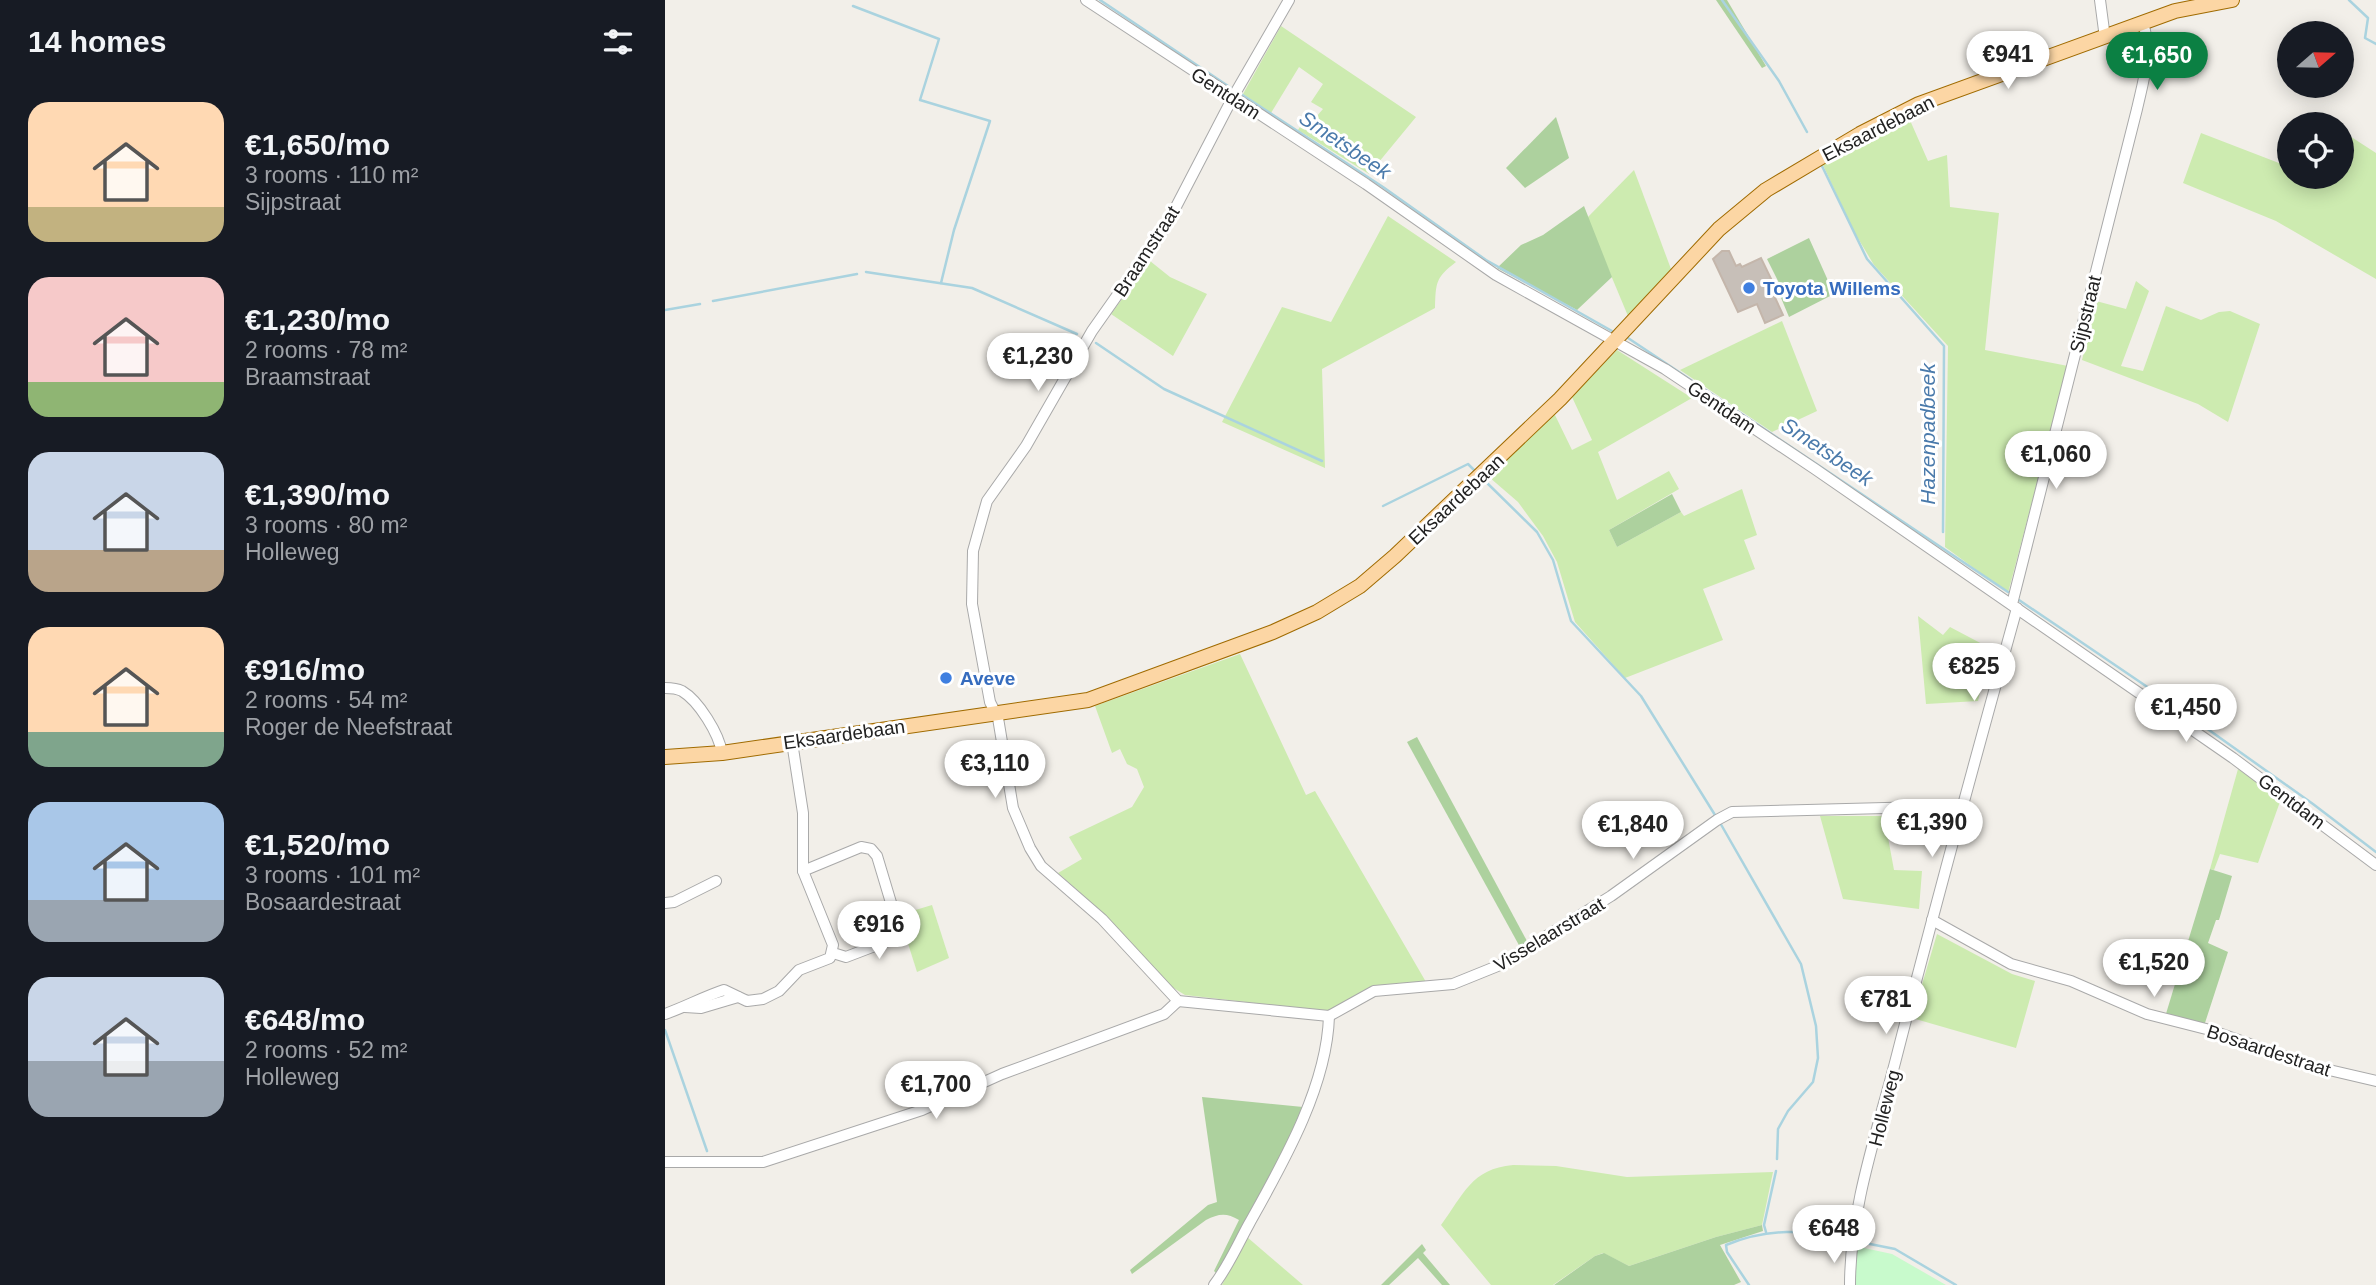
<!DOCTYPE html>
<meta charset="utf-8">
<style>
body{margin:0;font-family:Helvetica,sans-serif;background:#242831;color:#f1f3f6;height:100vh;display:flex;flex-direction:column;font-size:26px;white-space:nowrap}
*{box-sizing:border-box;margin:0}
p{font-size:23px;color:#9ea1a6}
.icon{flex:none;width:38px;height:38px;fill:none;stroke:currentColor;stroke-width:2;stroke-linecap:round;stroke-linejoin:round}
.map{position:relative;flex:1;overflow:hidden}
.drawer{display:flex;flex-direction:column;background:#171b24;width:665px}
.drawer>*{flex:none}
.needle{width:46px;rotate:70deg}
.tools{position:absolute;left:1612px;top:21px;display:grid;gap:14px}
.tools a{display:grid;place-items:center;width:77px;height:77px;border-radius:50%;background:#171b24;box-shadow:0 4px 18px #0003;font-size:35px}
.price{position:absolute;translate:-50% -60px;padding:0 16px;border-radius:24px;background:#fff;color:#222;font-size:23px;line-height:46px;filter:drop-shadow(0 2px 4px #0008)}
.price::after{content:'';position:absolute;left:50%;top:42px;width:21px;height:16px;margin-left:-10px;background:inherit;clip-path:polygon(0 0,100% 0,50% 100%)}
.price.active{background:#0b8043;color:#fff}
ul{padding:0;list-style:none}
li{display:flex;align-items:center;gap:21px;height:175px;padding:0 28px}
li span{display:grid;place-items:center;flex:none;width:196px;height:140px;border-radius:21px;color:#555}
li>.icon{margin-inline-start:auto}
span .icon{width:84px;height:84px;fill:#fffc;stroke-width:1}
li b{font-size:30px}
h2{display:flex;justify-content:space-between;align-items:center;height:84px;padding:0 28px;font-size:30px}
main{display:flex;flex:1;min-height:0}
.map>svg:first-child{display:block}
.grass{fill:#cdebb0}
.forest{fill:#add19e}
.park{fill:#c8facc}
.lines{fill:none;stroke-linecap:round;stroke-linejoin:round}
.stream{stroke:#aad3df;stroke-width:2.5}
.building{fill:#c7bfb8;stroke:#c4b6ab;stroke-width:2}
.minor-casing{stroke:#a9a9a9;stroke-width:12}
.major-casing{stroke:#a06b00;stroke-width:16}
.minor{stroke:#fff;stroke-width:10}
.major{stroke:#fcd6a4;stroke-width:14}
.shop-dot{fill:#3f7fe0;stroke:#fff;stroke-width:2.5}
.labels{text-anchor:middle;stroke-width:6;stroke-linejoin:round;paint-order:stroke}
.street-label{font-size:19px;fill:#222;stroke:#fff}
.shop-label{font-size:19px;font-weight:bold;fill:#366cbe;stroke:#fff;text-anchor:start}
.water-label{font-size:21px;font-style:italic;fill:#4a7aab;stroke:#fff}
</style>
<main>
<section class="drawer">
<h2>14 homes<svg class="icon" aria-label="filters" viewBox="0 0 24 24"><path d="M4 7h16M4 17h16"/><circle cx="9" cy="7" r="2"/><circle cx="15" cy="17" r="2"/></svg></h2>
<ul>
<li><span style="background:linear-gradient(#ffd9b3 75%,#c2b280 0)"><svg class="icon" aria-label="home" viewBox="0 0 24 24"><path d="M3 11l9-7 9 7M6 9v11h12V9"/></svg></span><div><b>€1,650/mo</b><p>3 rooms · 110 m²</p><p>Sijpstraat</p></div></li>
<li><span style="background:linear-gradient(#f6c9c9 75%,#8fb573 0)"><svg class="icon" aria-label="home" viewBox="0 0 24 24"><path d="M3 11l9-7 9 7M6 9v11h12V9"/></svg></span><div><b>€1,230/mo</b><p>2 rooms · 78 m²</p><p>Braamstraat</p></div></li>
<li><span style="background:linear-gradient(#c9d6e8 70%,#b9a48a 0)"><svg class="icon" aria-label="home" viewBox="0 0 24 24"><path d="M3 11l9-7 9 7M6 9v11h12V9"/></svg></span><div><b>€1,390/mo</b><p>3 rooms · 80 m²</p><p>Holleweg</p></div></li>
<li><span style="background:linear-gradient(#ffd9b3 75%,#7fa58c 0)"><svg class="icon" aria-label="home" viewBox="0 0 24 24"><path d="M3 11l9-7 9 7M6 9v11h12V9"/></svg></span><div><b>€916/mo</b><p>2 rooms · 54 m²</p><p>Roger de Neefstraat</p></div></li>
<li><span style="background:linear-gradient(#a9c7e8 70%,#9aa5b1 0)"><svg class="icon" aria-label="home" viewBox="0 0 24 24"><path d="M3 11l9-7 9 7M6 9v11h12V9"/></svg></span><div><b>€1,520/mo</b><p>3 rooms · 101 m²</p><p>Bosaardestraat</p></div></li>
<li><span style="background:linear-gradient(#c9d6e8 60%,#9aa5b1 0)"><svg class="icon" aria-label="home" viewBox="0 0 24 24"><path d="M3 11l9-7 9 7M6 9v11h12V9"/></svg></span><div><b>€648/mo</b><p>2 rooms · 52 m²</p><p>Holleweg</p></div></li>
</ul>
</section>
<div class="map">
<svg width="1711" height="1285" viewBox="0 0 1711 1285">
<rect width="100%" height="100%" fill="#f2efe9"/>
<g class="grass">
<path d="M 616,26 L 751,117 L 704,174 L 633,130 L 644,113 L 651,117 L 658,109 L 646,102 L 658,84 L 634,67 L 606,113 L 578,94 Z"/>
<path d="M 1244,118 L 1263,161 L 1282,155 L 1285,207 L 1334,213 L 1320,350 L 1403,366 L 1343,593 L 1280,547 L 1283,346 L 1209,265 L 1188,230 L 1158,165 Z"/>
<path d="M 1677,131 L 1711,153 L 1711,279 L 1611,221 L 1518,183 L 1536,133 L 1624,167 L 1624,177 L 1676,177 Z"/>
<path d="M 969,170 L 1006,269 L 963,316 L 922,218 Z"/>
<path d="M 723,216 L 791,262 C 770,278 771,283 770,308 L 657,369 L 660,468 L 557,422 L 617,307 L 666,322 Z"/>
<path d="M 485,261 L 505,277 L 542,294 L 508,356 L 446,314 Z"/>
<path d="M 1471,281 L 1484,291 L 1456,366 L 1478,371 L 1501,306 L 1536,320 L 1554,312 L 1565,311 L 1595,324 L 1563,422 L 1533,404 L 1417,360 L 1431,301 L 1461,309 Z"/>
<path d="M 1117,321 L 1152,411 L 1107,432 L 1015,370 Z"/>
<path d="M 952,350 L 1027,398 L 933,452 L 952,500 L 1004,471 L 1014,489 L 944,530 L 952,547 L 1016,512 L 1019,516 L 1077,489 L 1092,535 L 1079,540 L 1090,569 L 1038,589 L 1058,640 L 960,678 L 910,622 L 892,562 L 878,536 L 853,502 L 824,477 L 889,413 L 907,450 L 927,440 L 907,397 Z"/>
<path d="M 1253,616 L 1278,635 L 1285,627 L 1321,646 L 1316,660 L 1322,663 L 1313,701 L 1261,704 Z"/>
<path d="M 575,654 L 641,795 L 650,791 L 761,982 L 705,987 L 666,1010 L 659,1011 L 520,995 L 507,987 L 429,905 L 393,873 L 417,859 L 404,837 L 467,807 L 479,787 L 472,769 L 462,764 L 455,749 L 447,753 L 430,706 Z"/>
<path d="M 1573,769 L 1616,799 L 1593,863 L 1555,854 L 1549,870 L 1545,869 Z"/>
<path d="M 1155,816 L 1219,816 L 1229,870 L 1257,871 L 1254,909 L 1178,899 Z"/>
<path d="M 267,905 L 284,958 L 252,972 L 234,915 Z"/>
<path d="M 1272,934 L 1347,974 L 1370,981 L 1351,1048 L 1247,1018 Z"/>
<path d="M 848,1165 L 891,1166 L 962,1177 L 1108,1172 L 1097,1225 L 1051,1237 L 964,1266 L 938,1253 L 930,1256 L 888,1285 L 826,1285 L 776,1225 C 799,1194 806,1169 848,1165 Z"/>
<path d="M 582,1237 L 638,1285 L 557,1285 Z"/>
</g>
<g class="forest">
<path d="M 1051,0 L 1062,0 L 1101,66 L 1097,68 Z"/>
<path d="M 891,117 L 904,158 L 860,188 L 841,168 Z"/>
<path d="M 919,206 L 947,277 L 912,310 L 832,268 L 856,245 L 878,235 Z"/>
<path d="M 1144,238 L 1169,294 L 1124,317 L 1114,293 L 1118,291 L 1102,259 Z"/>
<path d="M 1007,494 L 1016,512 L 952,547 L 944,530 Z"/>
<path d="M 752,737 L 862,941 L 855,947 L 742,742 Z"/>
<path d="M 1545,869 L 1567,876 L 1554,920 L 1551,920 L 1543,943 L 1563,952 L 1539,1026 L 1500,1017 Z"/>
<path d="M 537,1097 L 638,1107 L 620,1149 L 553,1275 L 549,1271 L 574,1220 C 561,1212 553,1214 541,1220 L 467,1274 L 465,1270 L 543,1205 L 552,1202 Z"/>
<path d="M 1097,1225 L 1098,1231 L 1055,1245 L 1076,1282 L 1069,1285 L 889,1285 L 930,1256 L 939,1253 L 964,1266 L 1051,1237 Z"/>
<path d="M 757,1244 L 761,1250 L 758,1253 L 785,1285 L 777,1285 L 753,1258 L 724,1285 L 716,1285 Z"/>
</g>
<path class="park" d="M 1190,1246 L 1227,1254 L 1281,1285 L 1188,1285 Z"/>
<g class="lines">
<g class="stream">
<path d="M 435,0 L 566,88"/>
<path d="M 1057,0 L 1114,81 L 1142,132"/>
<path d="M 1684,0 L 1703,18 L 1700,38 L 1711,44"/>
<path d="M 188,6 L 274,39 L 255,100 L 325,121 L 289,230 L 276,283"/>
<path d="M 576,94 L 718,187 L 821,260 L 947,331"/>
<path d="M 1156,164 L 1202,259 L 1279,346 L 1278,532"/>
<path d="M 201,272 L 307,288 L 412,334"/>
<path d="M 48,301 L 192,274"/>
<path d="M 0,310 L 35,304"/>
<path d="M 963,338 L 1343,592"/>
<path d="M 431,343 L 499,389 L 657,461"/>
<path d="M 819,480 L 872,532 L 888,560 L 906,621 L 976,696 L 1050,815"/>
<path d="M 718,506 L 803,464 L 809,470"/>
<path d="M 1354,600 L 1506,703 L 1648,804 L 1711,852"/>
<path d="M 1054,821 L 1136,964 L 1151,1026 L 1153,1058 L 1148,1082 L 1123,1111 L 1113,1129 L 1112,1159"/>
<path d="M 0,1030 L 42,1151"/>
<path d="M 1101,1232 L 1099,1225 L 1111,1171"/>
<path d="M 1190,1241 L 1230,1249 L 1291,1285"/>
<path d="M 1084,1285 L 1062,1252 L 1061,1245 C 1102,1228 1141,1229 1183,1240"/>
</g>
</g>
<path class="building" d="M 1057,251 L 1064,251 L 1071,266 L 1075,264 L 1077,267 L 1096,258 L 1110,287 L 1106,289 L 1118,315 L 1100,323 L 1092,304 L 1073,312 L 1048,259 Z"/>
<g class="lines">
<defs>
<g id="minor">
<path d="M 421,0 L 701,184 L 831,275 L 1000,369 L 1150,469 L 1568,758 L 1711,865"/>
<path d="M 624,0 L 568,97 L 501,226 L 427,331 L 361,446 L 322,501 L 308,551 L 307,604 L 325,702 L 333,718 L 348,808 L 365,848 L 376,866 L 437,919 L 513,1001 L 664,1016 L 709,991 L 788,984 L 835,965 L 946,896 L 1052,820 L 1067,812 L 1298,806"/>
<path d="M 1435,0 L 1440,38"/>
<path d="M 1347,604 L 1472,109 C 1478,82 1488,51 1478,24"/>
<path d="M 0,688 C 6,688 11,688 17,691 C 34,701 54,734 57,753"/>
<path d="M 138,871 L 196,847 L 206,849 L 212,856 L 236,936 L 181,957 L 168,953"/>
<path d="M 0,903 L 9,902 L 51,881"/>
<path d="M 1267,920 L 1346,964 L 1406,981 L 1482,1014 L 1545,1030 L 1647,1066 L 1711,1081"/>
<path d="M 20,1007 L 36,1008 L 73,997"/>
<path d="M 0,1014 C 20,1007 38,997 59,990 L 82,1001 L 98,999 L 114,991 L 134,970 L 165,958 L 168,945 L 138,871 L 138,813 L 127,742"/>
<path d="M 0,1162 L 98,1162 L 257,1110 L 337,1074 L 499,1014 L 513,1001"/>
<path d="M 549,1285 C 563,1267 573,1244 584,1224 C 618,1163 662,1087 664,1016"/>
<path d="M 1185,1285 C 1185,1206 1214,1127 1233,1051 C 1271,903 1311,756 1352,608"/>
</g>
<path id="major" d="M 0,757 L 57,753 L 423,700 L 608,632 L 652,612 L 695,586 L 730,556 L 895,399 L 1054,229 L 1101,190 L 1195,134 L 1254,104 L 1510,11 L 1567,0"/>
</defs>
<use href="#minor" class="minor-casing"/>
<use href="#major" class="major-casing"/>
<use href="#minor" class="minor"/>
<use href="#major" class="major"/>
</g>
<g class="shop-dot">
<circle cx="1084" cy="288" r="7"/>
<circle cx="281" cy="678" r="7"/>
</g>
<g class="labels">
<g class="street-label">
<text transform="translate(561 93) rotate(33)" y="7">Gentdam</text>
<text transform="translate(1213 128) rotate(-27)" y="7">Eksaardebaan</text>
<text transform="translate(481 251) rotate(-57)" y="7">Braamstraat</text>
<text transform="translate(1420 314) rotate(-76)" y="7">Sijpstraat</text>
<text transform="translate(1057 407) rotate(34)" y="7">Gentdam</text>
<text transform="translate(791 499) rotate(-43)" y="7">Eksaardebaan</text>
<text transform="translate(179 734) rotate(-8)" y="7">Eksaardebaan</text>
<text transform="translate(1627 801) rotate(37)" y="7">Gentdam</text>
<text transform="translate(884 934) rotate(-31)" y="7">Visselaarstraat</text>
<text transform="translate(1604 1050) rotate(18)" y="7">Bosaardestraat</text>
<text transform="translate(1219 1108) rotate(-76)" y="7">Holleweg</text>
</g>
<g class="shop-label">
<text x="1098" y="295">Toyota Willems</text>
<text x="295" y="685">Aveve</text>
</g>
<g class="water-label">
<text transform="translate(680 145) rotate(34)" y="7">Smetsbeek</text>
<text transform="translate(1263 434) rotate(-90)" y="7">Hazenpadbeek</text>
<text transform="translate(1162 452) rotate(34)" y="7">Smetsbeek</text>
</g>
</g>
</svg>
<div class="tools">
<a><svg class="needle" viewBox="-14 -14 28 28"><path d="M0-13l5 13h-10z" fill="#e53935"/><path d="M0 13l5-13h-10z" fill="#9ea1a6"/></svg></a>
<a><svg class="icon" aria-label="locate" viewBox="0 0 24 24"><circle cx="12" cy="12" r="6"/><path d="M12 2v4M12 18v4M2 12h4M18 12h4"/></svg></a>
</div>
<b class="price" style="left:1343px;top:91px">€941</b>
<b class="price active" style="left:1492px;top:92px">€1,650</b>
<b class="price" style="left:373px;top:393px">€1,230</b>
<b class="price" style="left:1391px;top:491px">€1,060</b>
<b class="price" style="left:1309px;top:703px">€825</b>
<b class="price" style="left:1521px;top:744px">€1,450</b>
<b class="price" style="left:330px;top:800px">€3,110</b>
<b class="price" style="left:1267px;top:859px">€1,390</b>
<b class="price" style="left:968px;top:861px">€1,840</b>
<b class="price" style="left:214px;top:961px">€916</b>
<b class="price" style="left:1489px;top:999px">€1,520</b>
<b class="price" style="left:1221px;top:1036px">€781</b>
<b class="price" style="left:271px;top:1121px">€1,700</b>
<b class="price" style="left:1169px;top:1265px">€648</b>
</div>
</main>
